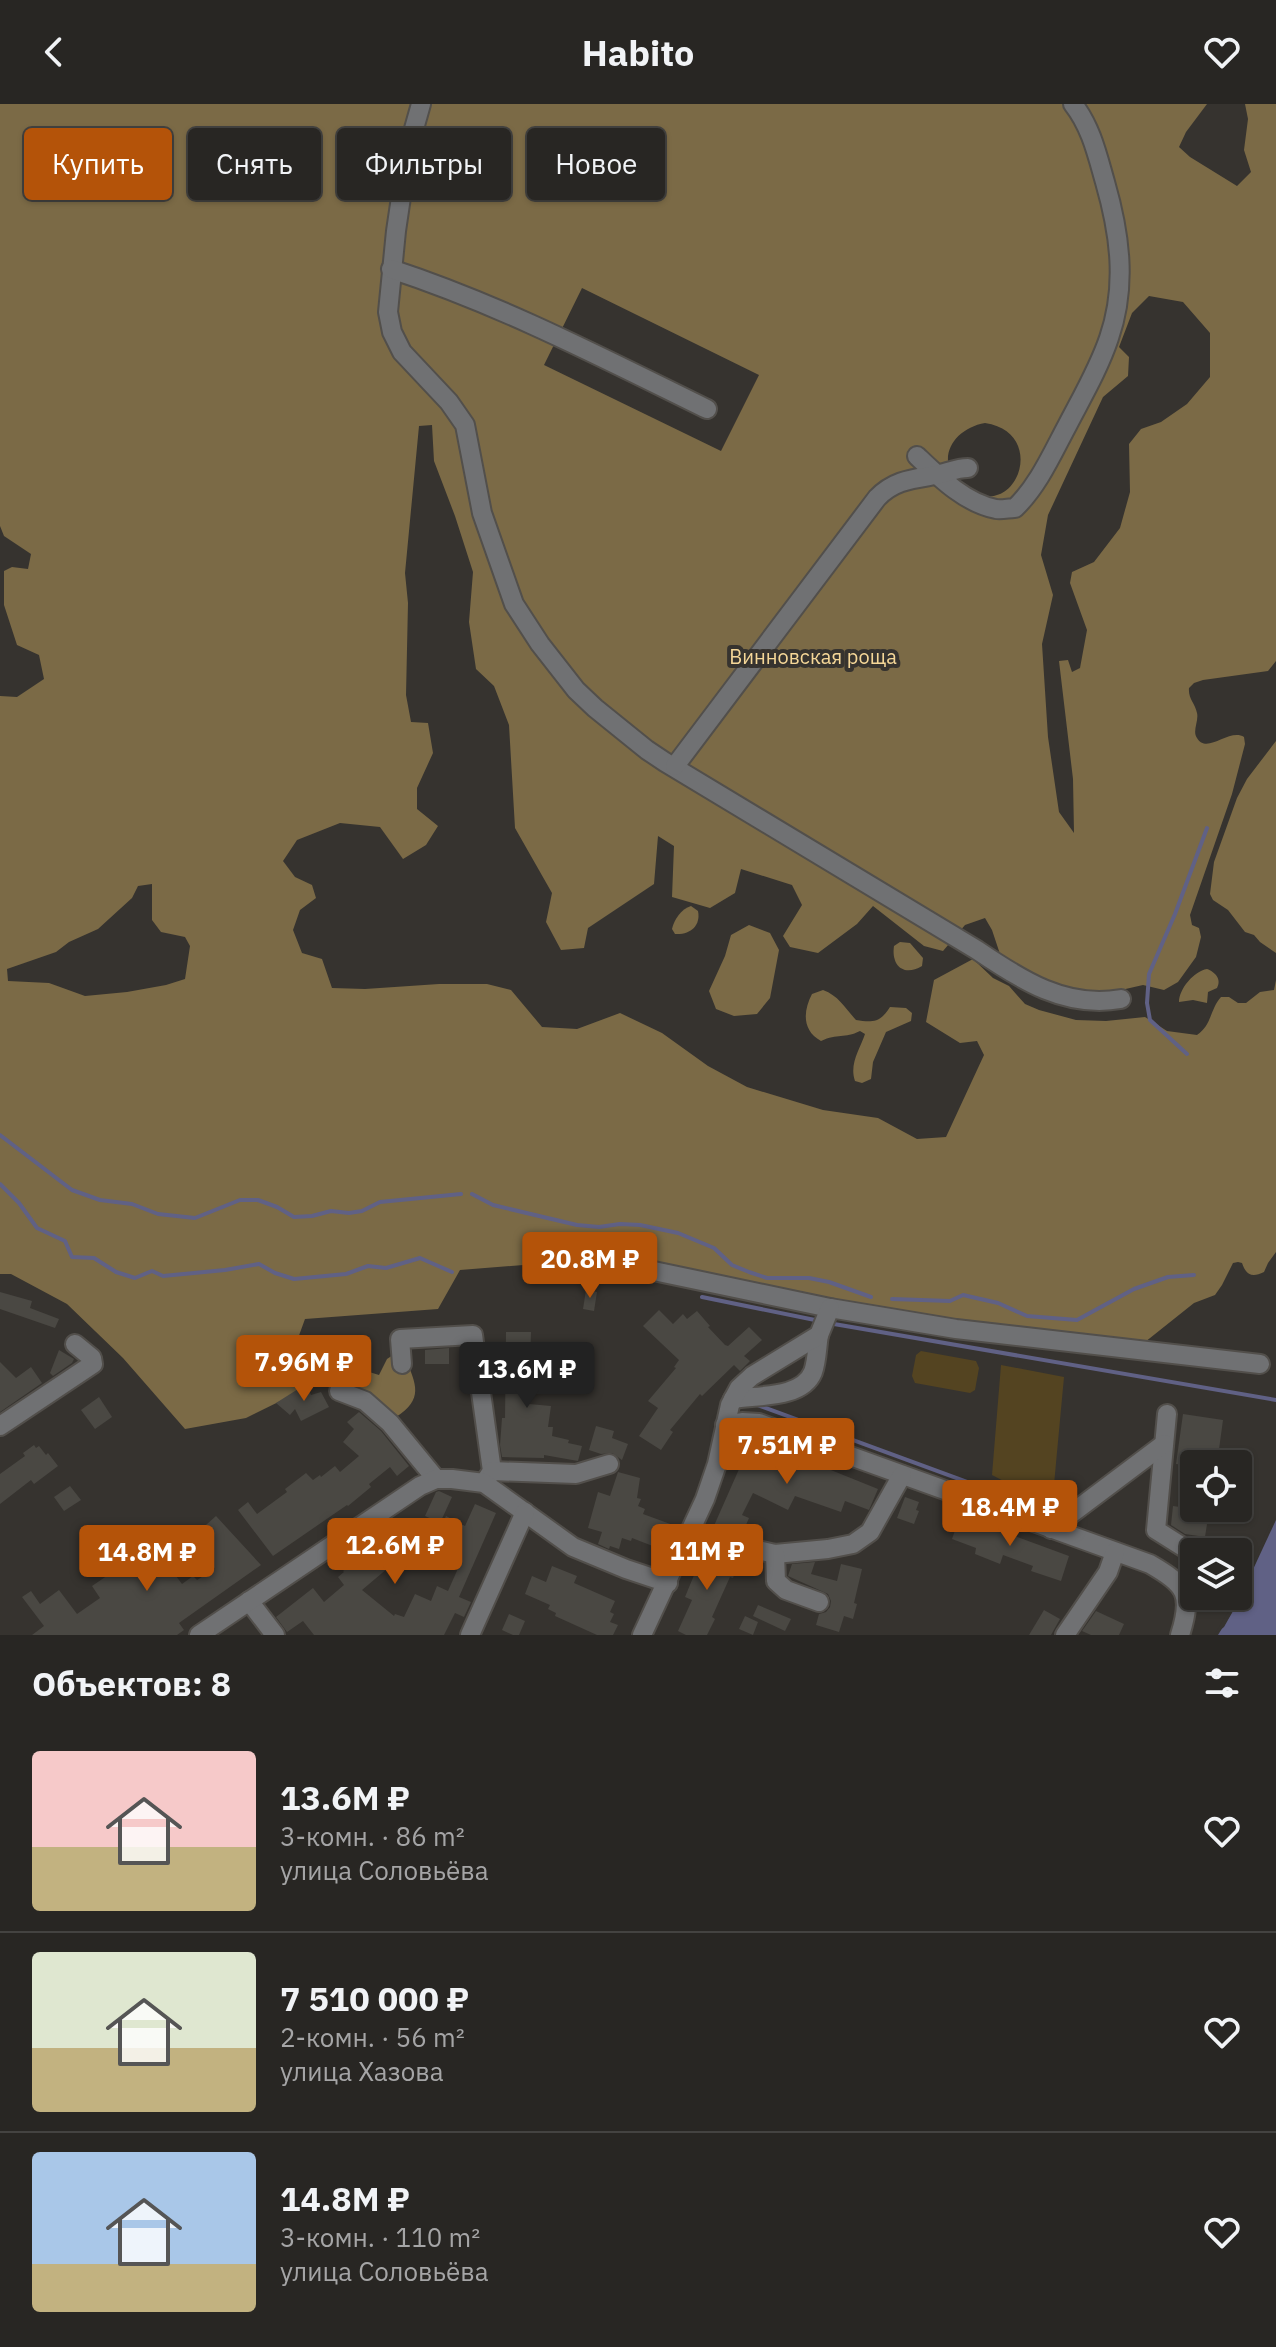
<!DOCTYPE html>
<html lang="ru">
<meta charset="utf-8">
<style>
body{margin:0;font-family:"IBM Plex Sans",sans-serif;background:#302e2b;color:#f1f3f6;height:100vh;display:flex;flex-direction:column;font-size:30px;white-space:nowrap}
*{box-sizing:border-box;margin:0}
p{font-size:26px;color:#a5a5a6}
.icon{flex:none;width:44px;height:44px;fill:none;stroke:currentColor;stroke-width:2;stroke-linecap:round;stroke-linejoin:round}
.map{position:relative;height:1531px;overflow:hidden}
.side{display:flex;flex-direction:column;background:#282623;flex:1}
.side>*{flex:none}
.hud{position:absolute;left:24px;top:24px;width:800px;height:72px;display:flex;gap:16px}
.controls{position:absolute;left:1180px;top:1346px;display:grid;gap:16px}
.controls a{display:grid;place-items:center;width:72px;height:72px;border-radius:8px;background:#282623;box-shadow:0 2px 6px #0004,0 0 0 2px #444341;font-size:40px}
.price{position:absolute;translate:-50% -68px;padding:0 18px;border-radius:8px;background:#b45309;color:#fff;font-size:26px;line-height:52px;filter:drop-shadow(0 2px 4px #0008)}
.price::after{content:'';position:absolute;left:50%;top:48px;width:24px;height:18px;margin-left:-12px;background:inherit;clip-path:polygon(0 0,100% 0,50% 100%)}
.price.current{background:#222;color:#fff}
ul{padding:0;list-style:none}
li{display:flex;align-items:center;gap:24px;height:200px;padding:0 32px}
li+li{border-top:2px solid #444341}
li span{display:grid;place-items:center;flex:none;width:224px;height:160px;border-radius:8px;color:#555}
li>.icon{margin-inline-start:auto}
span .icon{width:96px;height:96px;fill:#fffc;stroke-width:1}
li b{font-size:34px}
h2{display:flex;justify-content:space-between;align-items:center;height:96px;padding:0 32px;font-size:34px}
.pill{padding:0 28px;border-radius:8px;background:#282623;box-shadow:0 2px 6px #0004,0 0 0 2px #444341;font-size:28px;line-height:72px}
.pill.current{background:#b45309;color:#fff}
header{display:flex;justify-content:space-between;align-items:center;height:104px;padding:0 32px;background:#282623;font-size:36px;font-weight:700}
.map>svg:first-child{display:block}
.green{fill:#544421}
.forest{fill:#7b6a46;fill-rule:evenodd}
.water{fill:#606185}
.pier{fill:#36332f}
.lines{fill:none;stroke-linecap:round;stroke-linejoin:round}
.stream{stroke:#606185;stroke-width:4}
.building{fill:#4a4843}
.minor-casing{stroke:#524f4b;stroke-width:22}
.minor{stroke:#707173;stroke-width:18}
.labels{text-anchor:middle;stroke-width:8;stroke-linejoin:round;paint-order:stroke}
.park-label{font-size:20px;fill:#f5d798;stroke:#36332f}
</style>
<header><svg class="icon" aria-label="back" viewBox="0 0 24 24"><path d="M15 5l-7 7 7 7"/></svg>Habito<svg class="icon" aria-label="heart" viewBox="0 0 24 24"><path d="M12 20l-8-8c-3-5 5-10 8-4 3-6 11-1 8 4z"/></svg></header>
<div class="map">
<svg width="1276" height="1531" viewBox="0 0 1276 1531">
<rect width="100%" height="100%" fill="#36332f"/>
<g class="green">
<path d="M 921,1247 L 976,1257 L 979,1264 L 975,1286 L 970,1289 L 915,1279 L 912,1272 L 916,1251 Z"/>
<path d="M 1001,1261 L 1064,1273 L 1052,1402 L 992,1371 Z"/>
</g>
<g class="forest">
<path d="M 0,0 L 1207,0 L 1186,28 L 1179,43 L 1190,53 L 1237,82 L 1251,68 L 1244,46 L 1248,15 L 1245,0 L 1276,0 L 1276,557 L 1268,567 L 1203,576 L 1194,579 L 1189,584 C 1188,595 1195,599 1197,609 C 1199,617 1192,627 1197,634 C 1207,651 1229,624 1244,633 L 1245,640 L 1232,690 L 1190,811 L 1192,821 L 1199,824 L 1201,833 L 1196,853 L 1178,878 L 1164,886 L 1143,881 L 1108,889 L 1059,884 L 1001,853 L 992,826 L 985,814 L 965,821 L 943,847 L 924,842 L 873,802 L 857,820 L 818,849 L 790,843 L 783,832 L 802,801 L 792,781 L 741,765 L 735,789 L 710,804 L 672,793 L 674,742 L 658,732 L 654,780 L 588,824 L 584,844 L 561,846 L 546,818 L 552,789 L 515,724 L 509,621 L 494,582 L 476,565 L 469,518 L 473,468 L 455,412 L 434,357 L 432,321 L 419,322 L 405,469 L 408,499 L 406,591 L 411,618 L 428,619 L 433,649 L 417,684 L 417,705 L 438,722 L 426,741 L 403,755 L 380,723 L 340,719 L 297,736 L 283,757 L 295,773 L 312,781 L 316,794 L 300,806 L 293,826 L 302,849 L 322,855 L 332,884 L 365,885 L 439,880 L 487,880 L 511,886 L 542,923 L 577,925 L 620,909 L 662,929 L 708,962 L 747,983 L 823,1006 L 878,1014 L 917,1035 L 946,1033 L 984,951 L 977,937 L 960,939 L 926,918 L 934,876 L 973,855 L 993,874 L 1009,882 L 1025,900 L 1039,906 L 1076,916 L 1106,917 L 1145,913 L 1167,927 L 1197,931 C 1212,921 1210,905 1221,893 L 1229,893 L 1238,899 L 1246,899 L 1260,888 L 1274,886 L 1276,876 L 1276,1148 L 1268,1159 L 1264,1168 C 1252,1174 1246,1171 1242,1159 L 1238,1158 L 1233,1159 L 1222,1181 L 1215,1191 L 1194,1199 L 1135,1246 L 977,1235 L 610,1154 L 460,1166 L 438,1205 L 305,1215 L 297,1237 L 348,1255 L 351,1278 L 319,1278 L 246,1314 L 185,1325 L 123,1254 L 67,1200 L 11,1170 L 0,1170 L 0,592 L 17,593 L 44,575 L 39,551 L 17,541 L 4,501 L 4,467 L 12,463 L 28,465 L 31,450 L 4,432 L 0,422 ZM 582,184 L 759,271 L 721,347 L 544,261 ZM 1149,192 L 1183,198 L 1210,229 L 1210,273 L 1187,300 L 1161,318 L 1141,325 L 1129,340 L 1130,388 L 1120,424 L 1094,458 L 1072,468 L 1070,479 L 1087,526 L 1080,564 L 1072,568 L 1068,556 L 1059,557 L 1073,675 L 1074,729 L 1059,708 L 1048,633 L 1042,540 L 1053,491 L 1041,451 L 1048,411 L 1103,293 L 1128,272 L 1129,253 L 1119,243 L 1132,209 ZM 985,319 C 1045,328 1020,407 977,390 C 969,386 962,385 956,377 C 936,351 956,324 985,319 ZM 152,780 L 152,816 L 161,828 L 185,833 L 190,842 L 185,875 L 166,881 L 127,888 L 85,892 L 49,879 L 8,877 L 7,865 L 56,848 L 69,838 L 98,825 L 132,794 L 138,782 Z"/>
<path d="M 1276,637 L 1276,849 L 1260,838 L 1254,831 L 1245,828 L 1228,806 L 1213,796 L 1210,790 L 1214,758 L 1237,694 L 1247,675 Z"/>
<path d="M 691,802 L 698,807 C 701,822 690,831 675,830 L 672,825 C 674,816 681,805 691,802 Z"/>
<path d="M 749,821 L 770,829 L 779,846 L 770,894 L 757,910 L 734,912 L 716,905 L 709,887 L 725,852 L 731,831 Z"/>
<path d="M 900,838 L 910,839 L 923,854 L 922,862 C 904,873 891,862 894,842 Z"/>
<path d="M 1207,865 C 1215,868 1222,875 1217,884 L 1208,888 L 1207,899 L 1193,896 L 1179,898 C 1179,885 1194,867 1207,865 Z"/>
<path d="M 823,886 C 839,892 845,904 856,916 C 873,919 881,918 890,903 L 906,904 L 912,909 L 911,917 L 886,928 L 873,958 L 871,975 L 862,979 L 855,977 C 849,960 860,945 865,930 L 860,927 C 844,935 838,929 821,937 C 802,927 803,907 812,890 Z"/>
<path d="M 393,1251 L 406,1255 C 416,1281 424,1295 396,1313 L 353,1281 L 352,1278 L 355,1274 L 366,1267 L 379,1271 L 387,1255 Z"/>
</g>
<path class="water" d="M 1276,1416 L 1276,1531 L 1218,1531 L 1237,1500 Z"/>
<path class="pier" d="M 1276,1412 L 1237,1500 L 1224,1523 L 1214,1531 L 1238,1492 L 1272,1415 Z"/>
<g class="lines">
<g class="stream">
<path d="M 1187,950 L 1150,916 L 1147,899 L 1149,870 L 1175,810 L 1207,724"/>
<path d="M 0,1031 L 72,1086 L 100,1096 L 132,1100 L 158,1110 L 195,1114 L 240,1096 L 258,1096 L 277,1103 L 294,1113 L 312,1112 L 331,1107 L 349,1109 L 362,1107 L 380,1098 L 461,1090"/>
<path d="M 0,1080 L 19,1099 L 37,1124 L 65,1137 L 72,1153 L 94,1154 L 116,1168 L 135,1174 L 152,1167 L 163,1172 L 225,1166 L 259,1160 L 275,1169 L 294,1175 L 346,1170 L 368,1162 L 386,1164 L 420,1154 L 452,1168"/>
<path d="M 472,1090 L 493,1101 L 577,1121 L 599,1123 L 620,1120 L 640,1121 L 678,1129 L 714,1144 L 732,1161 L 749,1168 L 767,1174 L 809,1174 L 829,1178 L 871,1193"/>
<path d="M 702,1193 L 815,1216"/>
<path d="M 892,1195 L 950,1197 L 963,1191 L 998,1199 L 1027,1212 L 1077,1216 L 1134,1185 L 1168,1173 L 1194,1171"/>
<path d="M 834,1220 L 1276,1296"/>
<path d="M 755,1300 L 1038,1404"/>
</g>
</g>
<g class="building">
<path d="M 586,1186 L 597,1188 L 594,1207 L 583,1205 Z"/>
<path d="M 0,1188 L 32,1197 L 30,1204 L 59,1215 L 55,1224 L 0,1205 Z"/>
<path d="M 659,1206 L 673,1220 L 683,1210 L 687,1215 L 697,1207 L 710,1222 L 708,1223 L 725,1241 L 728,1242 L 749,1223 L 762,1236 L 744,1252 L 750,1257 L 740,1267 L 734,1261 L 702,1292 L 700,1290 L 670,1326 L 673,1328 L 661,1346 L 639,1332 L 658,1304 L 648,1297 L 676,1264 L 674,1263 L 679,1256 L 643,1222 Z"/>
<path d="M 506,1228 L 531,1228 L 529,1300 L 551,1302 L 548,1323 L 553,1323 L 552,1332 L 569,1336 L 568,1339 L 582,1342 L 578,1357 L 544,1351 L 544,1354 L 502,1353 L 500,1341 L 502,1314 L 505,1314 Z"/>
<path d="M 449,1244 L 449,1260 L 425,1260 L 425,1246 Z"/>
<path d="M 59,1246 L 74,1255 L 72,1259 L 53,1272 L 50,1269 Z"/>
<path d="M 570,1257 L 583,1260 L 577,1285 L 564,1282 Z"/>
<path d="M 0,1258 L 16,1274 L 31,1263 L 42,1279 L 0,1308 Z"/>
<path d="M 306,1280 L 311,1291 L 321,1288 L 329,1303 L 301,1317 L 295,1305 L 290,1311 L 276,1299 Z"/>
<path d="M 99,1293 L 112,1313 L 95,1325 L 81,1306 Z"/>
<path d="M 359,1308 L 381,1327 L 409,1362 L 397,1372 L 390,1363 L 369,1380 L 371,1383 L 348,1402 L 347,1401 L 273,1452 L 238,1406 L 248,1398 L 257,1410 L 287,1388 L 285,1385 L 306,1369 L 313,1376 L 320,1371 L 321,1373 L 335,1362 L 340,1368 L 359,1352 L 343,1338 L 354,1325 L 347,1318 Z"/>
<path d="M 1183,1310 L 1223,1316 L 1217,1360 L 1194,1360 L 1194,1362 L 1176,1360 Z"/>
<path d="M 596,1322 L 614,1327 L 612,1334 L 628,1340 L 622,1356 L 612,1349 L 601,1350 L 589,1346 Z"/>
<path d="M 751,1338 L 779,1350 L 780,1348 L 806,1356 L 878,1385 L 869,1406 L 845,1397 L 841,1408 L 795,1392 L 788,1406 L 753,1389 L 742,1411 L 749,1414 L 742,1430 L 713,1424 Z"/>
<path d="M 34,1341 L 36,1344 L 39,1342 L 46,1351 L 48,1349 L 58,1362 L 34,1380 L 31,1376 L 0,1400 L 0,1370 L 25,1352 L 23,1349 Z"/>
<path d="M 618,1368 L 640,1374 L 637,1394 L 641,1395 L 638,1402 L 645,1405 L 643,1410 L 673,1421 L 663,1446 L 632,1434 L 631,1437 L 622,1434 L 619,1445 L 610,1442 L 609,1445 L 598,1440 L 602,1428 L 588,1424 L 598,1388 L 610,1392 Z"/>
<path d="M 70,1382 L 81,1396 L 64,1407 L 54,1393 Z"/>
<path d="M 439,1387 L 452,1393 L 440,1419 L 425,1412 L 436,1388 Z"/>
<path d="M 905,1393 L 919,1398 L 916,1406 L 919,1407 L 914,1420 L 897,1414 Z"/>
<path d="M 475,1400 L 496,1409 L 459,1493 L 471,1498 L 464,1513 L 455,1509 L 444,1531 L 314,1531 L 303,1517 L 287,1528 L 276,1513 L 313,1484 L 324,1498 L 344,1481 L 338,1473 L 344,1468 L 343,1467 L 405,1416 L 420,1435 L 414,1456 L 396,1471 L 388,1464 L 362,1486 L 394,1512 L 395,1510 L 404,1513 L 415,1490 L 431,1497 L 437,1482 L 448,1487 L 460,1460 L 430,1446 L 446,1412 L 465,1422 Z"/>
<path d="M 1173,1402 L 1209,1407 L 1205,1433 L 1185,1430 L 1171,1421 Z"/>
<path d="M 216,1412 L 261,1461 L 179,1519 L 184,1526 L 177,1531 L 32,1531 L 44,1522 L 22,1493 L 31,1487 L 40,1500 L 59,1486 L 77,1510 L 100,1494 L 92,1482 L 114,1467 L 100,1444 L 113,1435 L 134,1467 L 141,1462 L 148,1472 L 158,1465 L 161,1469 L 170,1464 L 182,1480 L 193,1472 L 197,1476 L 215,1465 L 206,1449 L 212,1445 L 197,1429 Z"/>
<path d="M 960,1412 L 1069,1452 L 1061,1477 L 1031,1467 L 1033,1462 L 1003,1451 L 1000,1460 L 975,1450 L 976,1444 L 952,1435 Z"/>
<path d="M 704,1447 L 740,1454 L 733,1474 L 730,1473 L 712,1513 L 715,1515 L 707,1531 L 686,1531 L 678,1527 L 692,1496 L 685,1493 Z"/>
<path d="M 815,1458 L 811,1470 L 837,1477 L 841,1460 L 862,1465 L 854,1499 L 857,1500 L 853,1515 L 844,1512 L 839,1528 L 816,1521 L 819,1510 L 826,1508 L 830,1503 L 831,1497 L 828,1490 L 788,1472 L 792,1460 Z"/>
<path d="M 552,1462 L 577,1472 L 574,1479 L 615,1497 L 610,1508 L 614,1510 L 610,1518 L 618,1521 L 613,1531 L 597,1531 L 555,1512 L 556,1509 L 548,1505 L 550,1501 L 525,1490 L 532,1472 L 546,1478 Z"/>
<path d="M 758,1501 L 791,1515 L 785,1527 L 753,1512 Z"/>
<path d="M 1044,1506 L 1060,1515 L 1051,1531 L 1029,1531 Z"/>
<path d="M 1096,1507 L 1124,1520 L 1119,1531 L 1091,1531 L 1082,1527 Z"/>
<path d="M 509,1510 L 525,1517 L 519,1531 L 513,1531 L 502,1526 Z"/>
<path d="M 745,1512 L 758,1518 L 753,1531 L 739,1525 Z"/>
</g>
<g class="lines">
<defs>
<g id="minor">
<path d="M 421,0 L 408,46 L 396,127 L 388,208 L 392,228 L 402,248 L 449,298 L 465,321 L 482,409 L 514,500 L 540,540 L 576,586 L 595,604 L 647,646 L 665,658 L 977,846 C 1021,876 1066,905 1121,895"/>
<path d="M 391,165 C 501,201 603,254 707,305"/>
<path d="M 917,352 C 939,373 965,399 996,405 C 1002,406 1009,404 1015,404 C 1038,382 1052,350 1067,322 C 1082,293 1099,264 1109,234 C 1127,182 1120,130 1105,78 C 1097,50 1091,23 1073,0"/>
<path d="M 675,662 L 877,394 C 894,376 913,375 936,371 C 947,369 956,364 968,364"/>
<path d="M 625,1161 L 830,1204 L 956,1225 L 1260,1260"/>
<path d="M 402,1260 L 400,1235 L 473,1231 L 492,1367 L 484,1379"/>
<path d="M 339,1287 L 365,1297 L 390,1319 L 436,1375"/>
<path d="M 733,1295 C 757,1291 802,1295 813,1268 C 817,1257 817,1242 819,1231"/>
<path d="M 1167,1310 L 1156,1426 L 1194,1450"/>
<path d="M 725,1321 L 742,1318 L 759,1319 L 1150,1460 C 1186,1481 1193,1490 1180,1531"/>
<path d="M 0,1322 L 93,1260 L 92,1254 L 75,1240"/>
<path d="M 492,1367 L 576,1370 L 609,1360"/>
<path d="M 1051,1425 L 1164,1340"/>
<path d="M 685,1442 L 701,1435 L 714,1436 L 775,1450 L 828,1445 L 853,1440 L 870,1428 L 902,1371"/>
<path d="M 775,1450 L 776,1477 L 786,1486 L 819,1498"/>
<path d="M 249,1497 L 275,1531"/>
<path d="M 199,1531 L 420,1382 L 436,1375 L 452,1375 L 484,1379 L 573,1443 L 626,1465 L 668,1479"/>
<path d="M 470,1531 L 525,1408"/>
<path d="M 642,1531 L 705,1395 L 717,1360 L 730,1301 L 739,1284 L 752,1272 L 819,1231 L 830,1204"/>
<path d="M 1065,1531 L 1108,1468 L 1115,1448"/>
</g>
</defs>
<use href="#minor" class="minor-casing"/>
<use href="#minor" class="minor"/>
</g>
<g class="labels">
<g class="park-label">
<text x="813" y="560">Винновская роща</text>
</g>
</g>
</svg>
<div class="controls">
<a><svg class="icon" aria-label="locate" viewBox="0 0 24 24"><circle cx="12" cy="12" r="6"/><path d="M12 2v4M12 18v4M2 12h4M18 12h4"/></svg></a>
<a><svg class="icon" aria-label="layers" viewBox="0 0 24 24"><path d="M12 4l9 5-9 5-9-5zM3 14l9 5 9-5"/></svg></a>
</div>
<b class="price" style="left:590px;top:1196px">20.8M ₽</b>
<b class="price" style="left:304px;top:1299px">7.96M ₽</b>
<b class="price current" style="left:527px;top:1306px">13.6M ₽</b>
<b class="price" style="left:787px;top:1382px">7.51M ₽</b>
<b class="price" style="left:1010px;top:1444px">18.4M ₽</b>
<b class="price" style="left:395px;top:1482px">12.6M ₽</b>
<b class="price" style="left:707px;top:1488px">11M ₽</b>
<b class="price" style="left:147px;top:1489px">14.8M ₽</b>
<div class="hud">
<a class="pill current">Купить</a>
<a class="pill">Снять</a>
<a class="pill">Фильтры</a>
<a class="pill">Новое</a>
</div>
</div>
<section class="side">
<h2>Объектов: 8<svg class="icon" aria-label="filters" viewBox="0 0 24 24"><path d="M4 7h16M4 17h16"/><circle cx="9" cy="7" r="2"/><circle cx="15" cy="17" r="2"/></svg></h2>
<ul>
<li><span style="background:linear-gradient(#f6c9c9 60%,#c2b280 0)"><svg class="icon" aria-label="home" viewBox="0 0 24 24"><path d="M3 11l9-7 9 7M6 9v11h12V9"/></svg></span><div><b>13.6M ₽</b><p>3-комн. · 86 m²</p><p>улица Соловьёва</p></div><svg class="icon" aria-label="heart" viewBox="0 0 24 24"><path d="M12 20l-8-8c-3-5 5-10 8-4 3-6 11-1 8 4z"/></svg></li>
<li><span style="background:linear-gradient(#dfe7d0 60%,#c2b280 0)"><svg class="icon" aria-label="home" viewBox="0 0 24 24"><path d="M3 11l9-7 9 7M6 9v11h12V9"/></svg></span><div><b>7 510 000 ₽</b><p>2-комн. · 56 m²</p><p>улица Хазова</p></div><svg class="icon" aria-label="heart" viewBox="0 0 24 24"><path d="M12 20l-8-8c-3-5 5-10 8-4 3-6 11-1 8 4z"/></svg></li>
<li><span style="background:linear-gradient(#a9c7e8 70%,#c2b280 0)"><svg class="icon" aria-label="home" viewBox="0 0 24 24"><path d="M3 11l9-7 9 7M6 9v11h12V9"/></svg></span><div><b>14.8M ₽</b><p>3-комн. · 110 m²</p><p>улица Соловьёва</p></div><svg class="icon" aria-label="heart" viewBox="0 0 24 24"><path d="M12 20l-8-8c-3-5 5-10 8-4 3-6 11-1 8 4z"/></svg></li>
</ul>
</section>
